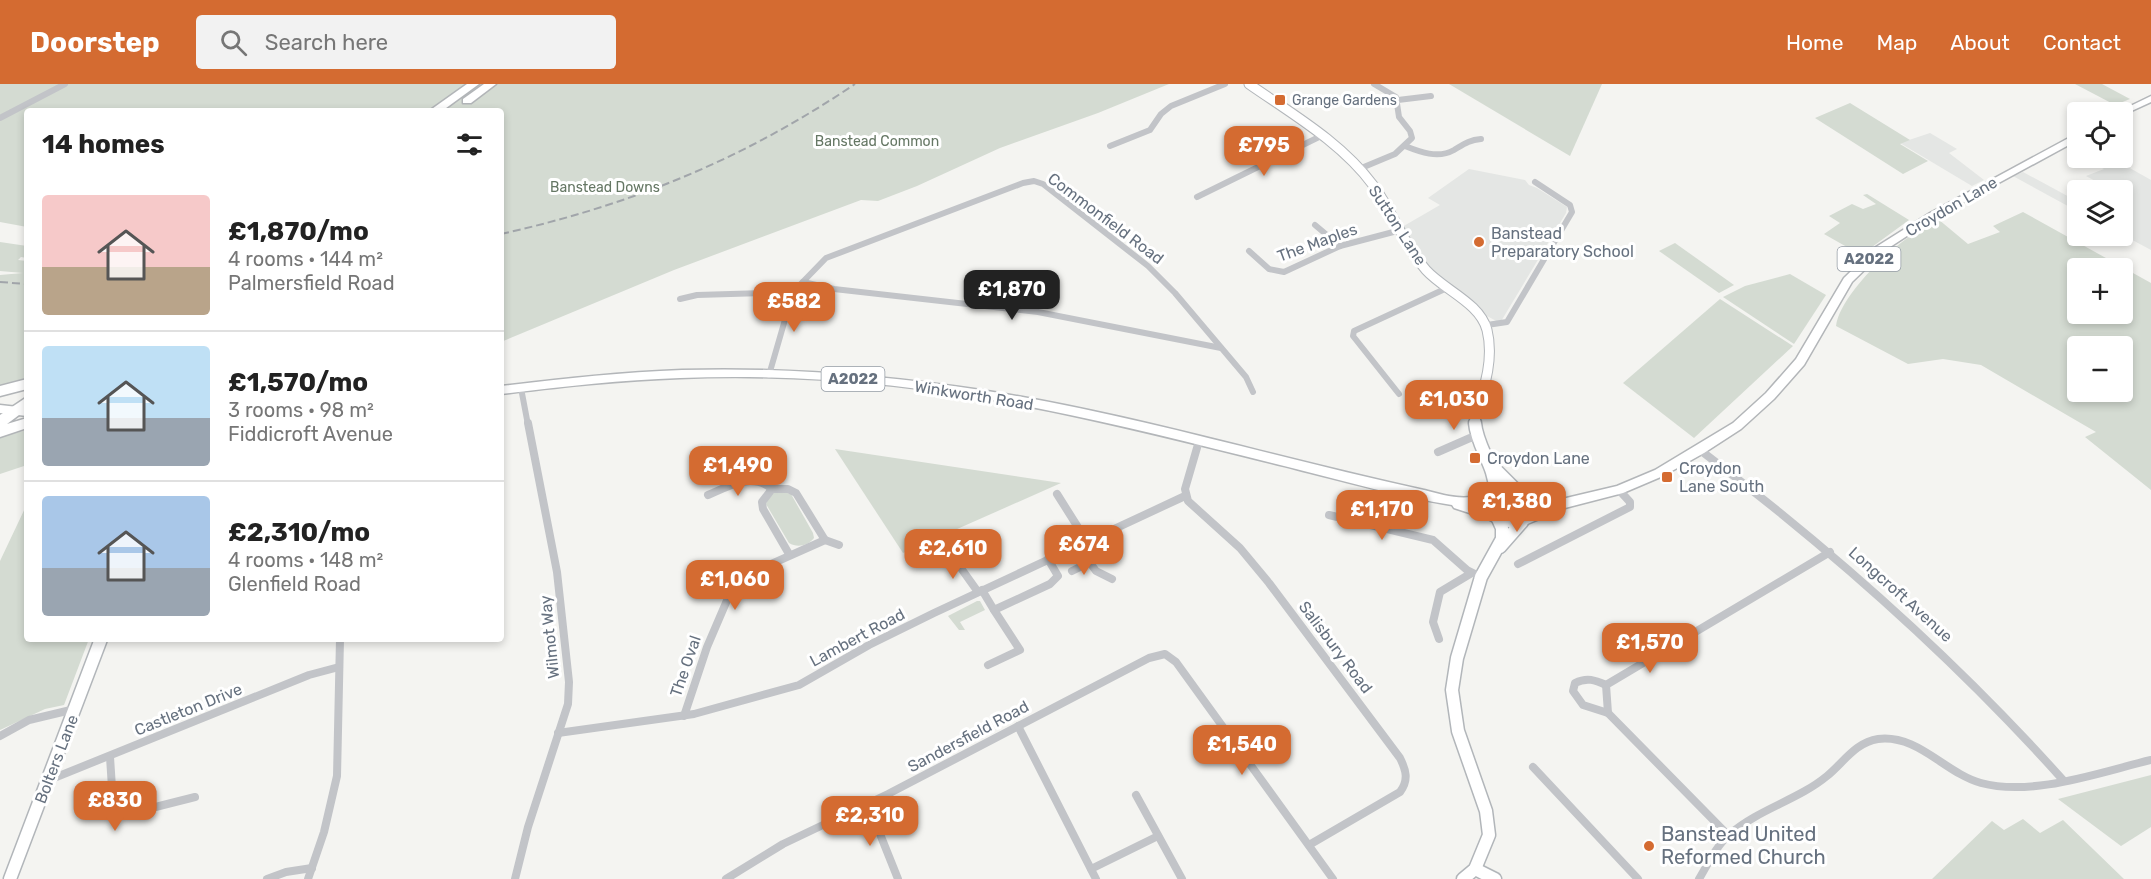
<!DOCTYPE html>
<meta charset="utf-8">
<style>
body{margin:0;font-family:Rubik,sans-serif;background:#f2f2f2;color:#222;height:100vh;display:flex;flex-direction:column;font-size:22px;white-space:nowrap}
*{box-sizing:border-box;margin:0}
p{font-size:20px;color:#767676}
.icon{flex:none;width:33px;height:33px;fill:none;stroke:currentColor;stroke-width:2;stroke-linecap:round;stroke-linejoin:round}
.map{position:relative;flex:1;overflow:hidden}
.sheet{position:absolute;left:24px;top:24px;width:480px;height:534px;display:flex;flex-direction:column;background:#fff;border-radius:6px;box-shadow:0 3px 9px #0003}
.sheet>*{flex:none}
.fabs{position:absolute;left:2067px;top:18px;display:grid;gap:12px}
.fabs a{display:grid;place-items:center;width:66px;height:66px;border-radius:6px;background:#fff;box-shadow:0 3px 9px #0003;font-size:30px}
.price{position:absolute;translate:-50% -51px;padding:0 14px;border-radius:12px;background:#d46b31;color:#fff;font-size:20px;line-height:39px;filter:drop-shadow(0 2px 3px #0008)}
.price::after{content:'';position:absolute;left:50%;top:36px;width:18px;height:14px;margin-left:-9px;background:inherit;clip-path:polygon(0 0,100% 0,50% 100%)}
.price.current{background:#222;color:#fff}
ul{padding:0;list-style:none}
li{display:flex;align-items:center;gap:18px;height:150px;padding:0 18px}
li+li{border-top:2px solid #e0e0e0}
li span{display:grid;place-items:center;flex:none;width:168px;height:120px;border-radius:6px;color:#555}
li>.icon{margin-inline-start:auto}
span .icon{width:72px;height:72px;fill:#fffc;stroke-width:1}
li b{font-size:26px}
h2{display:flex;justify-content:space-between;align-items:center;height:72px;padding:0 18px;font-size:26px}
header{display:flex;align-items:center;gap:36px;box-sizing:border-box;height:84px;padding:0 30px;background:#d46b31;color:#fff}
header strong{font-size:28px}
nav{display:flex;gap:33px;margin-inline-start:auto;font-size:21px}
.search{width:420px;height:54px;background:#f2f2f2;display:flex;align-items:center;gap:15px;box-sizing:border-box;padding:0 21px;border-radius:6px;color:#767676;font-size:22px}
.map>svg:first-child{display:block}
.built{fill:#e4e6e4}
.green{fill:#d4dbd2;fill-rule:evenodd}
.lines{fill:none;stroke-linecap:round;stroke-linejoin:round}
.secondary-far1-casing{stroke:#b2b6ba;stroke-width:11}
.secondary-casing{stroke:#b2b6ba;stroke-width:15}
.primary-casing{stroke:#b3b6b9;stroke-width:3}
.highway-casing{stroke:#b2b5b8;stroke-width:3}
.street-far1{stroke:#c2c4c8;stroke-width:6}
.street{stroke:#c2c4c8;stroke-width:8}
.secondary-far1{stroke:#fff;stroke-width:9}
.secondary{stroke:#fff;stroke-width:12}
.primary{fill:#fff;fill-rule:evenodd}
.highway{fill:#fff;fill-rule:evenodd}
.rail{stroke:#a1a5aa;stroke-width:2;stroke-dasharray:8 4;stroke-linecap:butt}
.poi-dot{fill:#d46b31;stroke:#fff;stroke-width:2}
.labels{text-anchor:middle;stroke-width:6;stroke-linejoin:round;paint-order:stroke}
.far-poi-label{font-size:14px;fill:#66717f;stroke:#fff;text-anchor:start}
.far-park-label{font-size:14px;fill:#657764;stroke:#fff}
.shield{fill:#fff;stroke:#949ca5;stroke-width:1.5}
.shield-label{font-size:15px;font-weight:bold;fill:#66717f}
.street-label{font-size:16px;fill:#66717f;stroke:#fff}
.poi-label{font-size:16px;fill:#66717f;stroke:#fff;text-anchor:start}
.near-poi-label{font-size:20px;fill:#66717f;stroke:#fff;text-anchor:start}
</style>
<header>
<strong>Doorstep</strong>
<div class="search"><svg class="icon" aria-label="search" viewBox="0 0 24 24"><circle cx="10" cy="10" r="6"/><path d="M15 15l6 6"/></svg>Search here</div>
<nav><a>Home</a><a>Map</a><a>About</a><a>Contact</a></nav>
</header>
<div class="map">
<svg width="2151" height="795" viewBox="0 0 2151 795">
<rect width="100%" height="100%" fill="#f4f4f1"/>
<g class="built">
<path d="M 1930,49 L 1957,65 L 1949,69 L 1984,96 L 1972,102 L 1900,59 Z"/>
<path d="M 2083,74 L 2112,74 L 2151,96 L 2151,166 L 2123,151 L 2122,106 L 2090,106 L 2101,100 L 2086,92 L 2104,85 Z"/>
<path d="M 1469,85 L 1525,96 L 1529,101 L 1537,104 L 1567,123 L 1566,129 L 1500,239 L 1487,232 L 1426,182 L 1402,143 L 1440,121 L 1428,114 Z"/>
<path d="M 2023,88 L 2073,115 L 2077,113 L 2077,127 L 2013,92 Z"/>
</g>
<g class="green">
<path d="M 0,0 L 1169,0 L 1098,29 L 1000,64 L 917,102 L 878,117 L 861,116 L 674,186 L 501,258 L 501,27 L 27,27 L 27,143 L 0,138 Z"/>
<path d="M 1449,0 L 1602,0 L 1570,72 Z"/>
<path d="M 2075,0 L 2102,0 L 2130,15 L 2115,21 Z"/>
<path d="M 1850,19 L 1910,56 L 1900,60 L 1928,77 L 1903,90 L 1815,34 Z"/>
<path d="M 1867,110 L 1909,136 L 1861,171 L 1824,150 L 1840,139 L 1829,132 L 1852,120 L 1863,125 L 1876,120 L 1863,111 Z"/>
<path d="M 2023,128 L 2151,199 L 2151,406 L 2085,353 L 2096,348 L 1981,281 L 1943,275 L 1908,280 L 1836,242 C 1840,213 1883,172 1906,155 C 1916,147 1928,142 1938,135 L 1968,160 L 2000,148 L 1993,142 ZM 2078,184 L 2122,184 L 2122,230 L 2078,230 ZM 2078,262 L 2122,262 L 2122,308 L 2078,308 Z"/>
<path d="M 0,158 L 27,162 L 27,174 L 21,173 L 18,176 L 27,177 L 27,296 L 0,303 L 0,191 L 23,189 L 0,187 Z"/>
<path d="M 1675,159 L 1734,201 L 1719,209 L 1659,167 Z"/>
<path d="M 1790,190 L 1826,211 L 1794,260 L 1723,213 L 1745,202 Z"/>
<path d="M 1720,215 L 1793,262 L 1694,354 L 1623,299 Z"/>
<path d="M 27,346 L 27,381 L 0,390 L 0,353 Z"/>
<path d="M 835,365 L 1061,399 L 903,469 Z"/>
<path d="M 780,407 L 791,410 L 813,449 L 814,454 C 808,462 797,464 789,459 L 766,420 C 767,413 773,408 780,407 Z"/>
<path d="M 27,420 L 27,555 L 89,555 L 64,621 L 45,625 L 0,646 L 0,477 Z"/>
<path d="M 977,517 L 980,517 L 985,526 L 960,538 L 965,546 L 959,546 L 948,532 Z"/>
<path d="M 2151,691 L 2151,743 L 2121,762 L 2058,715 Z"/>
<path d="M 2023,735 L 2040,749 L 2063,736 L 2124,795 L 1932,795 L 1992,737 L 2004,746 Z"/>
</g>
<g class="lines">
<defs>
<path id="secondary-far1" d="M 1249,0 C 1292,30 1341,58 1373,101 C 1393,128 1404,161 1426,186 C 1444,206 1480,219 1487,246 C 1492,266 1488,291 1482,310 C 1479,320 1475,330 1475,341"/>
<g id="secondary">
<path d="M 1475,339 C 1477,363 1495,382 1495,406"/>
<path d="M 1492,382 L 1518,408"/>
<path d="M 1500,463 L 1522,438"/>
<path d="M 1475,785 L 1495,795"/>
<path d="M 10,795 L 101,555"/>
<path d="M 1463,795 L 1475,785 L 1489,751 L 1486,727 L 1458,647 L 1452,606 L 1457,574 L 1481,493 L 1502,455 L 1502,444 L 1498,435"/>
</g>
<g id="primary">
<path d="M 2151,12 L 2151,18 L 2125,30 L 2118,28 Z"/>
<path d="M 2078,49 L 2078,56 L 1936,133 L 1884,167 L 1852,198 L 1804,281 L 1774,315 L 1741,345 L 1704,369 L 1663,392 L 1623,409 L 1565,424 L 1518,444 L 1501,442 L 1488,435 L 1454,424 L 1452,421 C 1400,413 1348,398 1296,385 C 1211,364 1127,342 1041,325 C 923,301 800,289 680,294 C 620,296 560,303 501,310 L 501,302 C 561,295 621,288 682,286 C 782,283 882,291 981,306 C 1130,329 1276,374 1424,406 C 1439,410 1456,415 1471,413 C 1479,412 1483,406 1490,403 C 1510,394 1530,406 1537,426 L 1562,415 L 1617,402 L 1655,386 L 1733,339 L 1766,309 L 1796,275 L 1844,194 L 1876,163 L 1930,129 ZM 1497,410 C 1511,408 1521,414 1525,427 L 1522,432 C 1508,438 1491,429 1493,413 Z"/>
<path d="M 0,321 L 27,324 L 27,332 L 0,329 Z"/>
</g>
<g id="highway">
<path d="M 467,0 L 479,0 L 442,27 L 429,27 Z"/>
<path d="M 484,0 L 496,0 L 471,19 L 463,19 L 463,15 Z"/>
<path d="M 27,295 L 27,305 L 0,312 L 0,302 Z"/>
<path d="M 27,313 L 27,325 L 7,340 L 27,334 L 27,344 L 0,353 L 0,331 Z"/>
</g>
</defs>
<use href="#secondary-far1" class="secondary-far1-casing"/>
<use href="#secondary" class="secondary-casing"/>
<use href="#primary" class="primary-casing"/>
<use href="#highway" class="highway-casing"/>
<g class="street-far1">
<path d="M 1398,16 L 1431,12"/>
<path d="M 0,34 L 65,0"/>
<path d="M 1110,62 L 1150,46 L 1161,30 L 1171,22 L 1225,0"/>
<path d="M 1405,62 C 1420,68 1438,75 1454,66 C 1464,60 1469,56 1481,55"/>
<path d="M 1359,85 L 1395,70 L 1412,54 L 1410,47 L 1399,33 L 1396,13 L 1374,0"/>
<path d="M 1197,113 L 1321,52"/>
<path d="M 1315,141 L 1340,162"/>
<path d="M 1249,167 L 1269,185 L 1284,188 L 1340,162 L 1401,146"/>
<path d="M 803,198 L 834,205 L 1038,228 L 1221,264"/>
<path d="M 680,215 L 697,211 L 793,208"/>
<path d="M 1487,241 L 1507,238 L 1572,128 L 1570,121 L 1535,98"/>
<path d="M 769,291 L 793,208 L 826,174 L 1023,99 L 1034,97 L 1043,100 L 1148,182 L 1175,209 L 1246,293 L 1253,308"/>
<path d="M 521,304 L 528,341"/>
<path d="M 1399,310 L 1353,252 L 1354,247 L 1447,204"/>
</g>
<g class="street">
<path d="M 1199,357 L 1185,405 L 1188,417 L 1240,464 L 1269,499 L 1400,674 C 1406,686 1409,696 1400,708 L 1309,761"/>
<path d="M 1700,366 C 1832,466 1953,573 2063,696"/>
<path d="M 1438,368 L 1470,354 L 1477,354"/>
<path d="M 1057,410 L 1086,456"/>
<path d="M 708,411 C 729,402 752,388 772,405"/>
<path d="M 1329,431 L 1433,456 L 1467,486 L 1481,493"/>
<path d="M 1077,461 L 1096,487 L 1112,495"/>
<path d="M 789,470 L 763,425 L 762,418 L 772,405 L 788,405 L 796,409 L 825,456 L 839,461"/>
<path d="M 957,472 L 958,480 L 978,508"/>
<path d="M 1518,480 L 1630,423 L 1630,418 L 1619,406"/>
<path d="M 1072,487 L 1090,478"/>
<path d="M 982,506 L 994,526 L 1050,500 L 1058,492 L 1048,475"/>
<path d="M 1439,555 L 1433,538 L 1440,508 L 1470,490"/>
<path d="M 988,581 L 1020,566 L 994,526"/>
<path d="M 1606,601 C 1595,596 1587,593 1575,599 L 1573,607 L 1583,621 L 1608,629"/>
<path d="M 684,632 L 707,563 L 734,500 L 749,490 L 825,456"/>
<path d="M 1018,642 L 1096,795"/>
<path d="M 558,649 L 694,630 L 799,601 L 869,561 L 934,529 L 1185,412"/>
<path d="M 0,652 L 29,636 L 75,625"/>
<path d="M 110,673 L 113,719 L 110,731 L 112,734 L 195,713"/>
<path d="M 1533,683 L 1638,795"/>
<path d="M 49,696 L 309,591 L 339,583"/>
<path d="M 1136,711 L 1182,795"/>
<path d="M 113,719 L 144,717 L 150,726"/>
<path d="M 868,720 L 898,795"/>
<path d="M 1728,751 L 1608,629 L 1606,601 L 1830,468"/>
<path d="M 1091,785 L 1158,752"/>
<path d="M 267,795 L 286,788 L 312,784"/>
<path d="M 308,795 L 324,748 L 337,692 L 340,555"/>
<path d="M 515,795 L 528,743 L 568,620 L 569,598 L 557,488 L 528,339"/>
<path d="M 726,795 L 783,760 L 888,710 L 1149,574 L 1165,570 L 1176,578 L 1333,795"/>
<path d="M 1699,795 C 1708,780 1716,762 1730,750 C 1759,725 1798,716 1827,692 C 1843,679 1856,658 1878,655 C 1918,650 1945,689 1981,699 C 2033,713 2100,688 2151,676"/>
</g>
<use href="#secondary-far1" class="secondary-far1"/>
<use href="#secondary" class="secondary"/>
<use href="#primary" class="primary"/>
<use href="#highway" class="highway"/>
<g class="rail">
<path d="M 501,150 C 631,121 744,75 855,0"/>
<path d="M 0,198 L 27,200"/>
</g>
</g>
<g class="poi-dot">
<rect x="1274" y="10" width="12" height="12" rx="3"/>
<circle cx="1479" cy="158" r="6"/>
<rect x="1469" y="368" width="12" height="12" rx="3"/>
<rect x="1661" y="387" width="12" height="12" rx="3"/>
<circle cx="1649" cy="762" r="6"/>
</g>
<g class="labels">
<g class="far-poi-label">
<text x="1292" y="21">Grange Gardens</text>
</g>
<g class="far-park-label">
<text x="877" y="62">Banstead Common</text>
<text x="605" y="108">Banstead Downs</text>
</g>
<g class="shield">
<rect x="1837.5" y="163" width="63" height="24" rx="4.5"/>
<rect x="821.5" y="283" width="63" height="24" rx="4.5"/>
</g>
<g class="shield-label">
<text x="1869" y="180">A2022</text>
<text x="853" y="300">A2022</text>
</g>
<g class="street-label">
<text transform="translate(1951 122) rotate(-30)" y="6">Croydon Lane</text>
<text transform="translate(1106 134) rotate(37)" y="6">Commonfield Road</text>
<text transform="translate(1398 141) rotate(57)" y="6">Sutton Lane</text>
<text transform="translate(1317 158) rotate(-20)" y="6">The Maples</text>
<text transform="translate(974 311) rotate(9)" y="6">Winkworth Road</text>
<text transform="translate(1901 510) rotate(42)" y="6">Longcroft Avenue</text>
<text transform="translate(549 553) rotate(-96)" y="6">Wilmot Way</text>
<text transform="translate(857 553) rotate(-28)" y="6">Lambert Road</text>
<text transform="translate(1336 563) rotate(53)" y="6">Salisbury Road</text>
<text transform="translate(685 582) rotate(-71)" y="6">The Oval</text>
<text transform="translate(188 625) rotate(-22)" y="6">Castleton Drive</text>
<text transform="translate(968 652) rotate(-28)" y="6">Sandersfield Road</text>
<text transform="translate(56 675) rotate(-69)" y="6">Bolters Lane</text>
</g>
<g class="poi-label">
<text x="1491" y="155">Banstead<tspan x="1491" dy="18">Preparatory School</tspan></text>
<text x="1487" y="380">Croydon Lane</text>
<text x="1679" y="390">Croydon<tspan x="1679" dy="18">Lane South</tspan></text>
</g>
<g class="near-poi-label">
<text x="1661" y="757">Banstead United<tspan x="1661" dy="23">Reformed Church</tspan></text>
</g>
</g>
</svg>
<div class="fabs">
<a><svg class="icon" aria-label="locate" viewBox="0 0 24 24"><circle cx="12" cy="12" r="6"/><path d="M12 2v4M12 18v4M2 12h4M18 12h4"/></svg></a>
<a><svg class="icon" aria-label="layers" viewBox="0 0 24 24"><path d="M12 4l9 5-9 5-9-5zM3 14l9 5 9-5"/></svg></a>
<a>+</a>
<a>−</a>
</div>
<b class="price" style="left:1264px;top:93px">£795</b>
<b class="price current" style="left:1012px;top:237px">£1,870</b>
<b class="price" style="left:794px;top:249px">£582</b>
<b class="price" style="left:1454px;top:347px">£1,030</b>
<b class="price" style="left:738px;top:413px">£1,490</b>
<b class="price" style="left:1517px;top:449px">£1,380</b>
<b class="price" style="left:1382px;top:457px">£1,170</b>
<b class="price" style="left:1084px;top:492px">£674</b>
<b class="price" style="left:953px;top:496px">£2,610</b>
<b class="price" style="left:735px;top:527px">£1,060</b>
<b class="price" style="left:1650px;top:590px">£1,570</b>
<b class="price" style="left:1242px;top:692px">£1,540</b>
<b class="price" style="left:115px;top:748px">£830</b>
<b class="price" style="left:870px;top:763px">£2,310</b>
<section class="sheet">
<h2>14 homes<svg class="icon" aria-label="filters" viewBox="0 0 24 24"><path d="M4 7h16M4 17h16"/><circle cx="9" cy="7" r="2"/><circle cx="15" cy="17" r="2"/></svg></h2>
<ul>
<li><span style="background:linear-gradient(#f6c9c9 60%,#b9a48a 0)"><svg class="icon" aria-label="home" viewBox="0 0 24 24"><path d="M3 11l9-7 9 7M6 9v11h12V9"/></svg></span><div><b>£1,870/mo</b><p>4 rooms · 144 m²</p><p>Palmersfield Road</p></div></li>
<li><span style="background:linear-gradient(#bfe0f5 60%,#9aa5b1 0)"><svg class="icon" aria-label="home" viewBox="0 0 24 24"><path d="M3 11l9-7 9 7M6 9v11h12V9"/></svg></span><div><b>£1,570/mo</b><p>3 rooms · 98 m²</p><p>Fiddicroft Avenue</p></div></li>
<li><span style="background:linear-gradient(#a9c7e8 60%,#9aa5b1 0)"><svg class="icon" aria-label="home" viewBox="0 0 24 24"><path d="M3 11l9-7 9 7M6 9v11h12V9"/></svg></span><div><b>£2,310/mo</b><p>4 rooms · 148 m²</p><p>Glenfield Road</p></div></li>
</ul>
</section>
</div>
